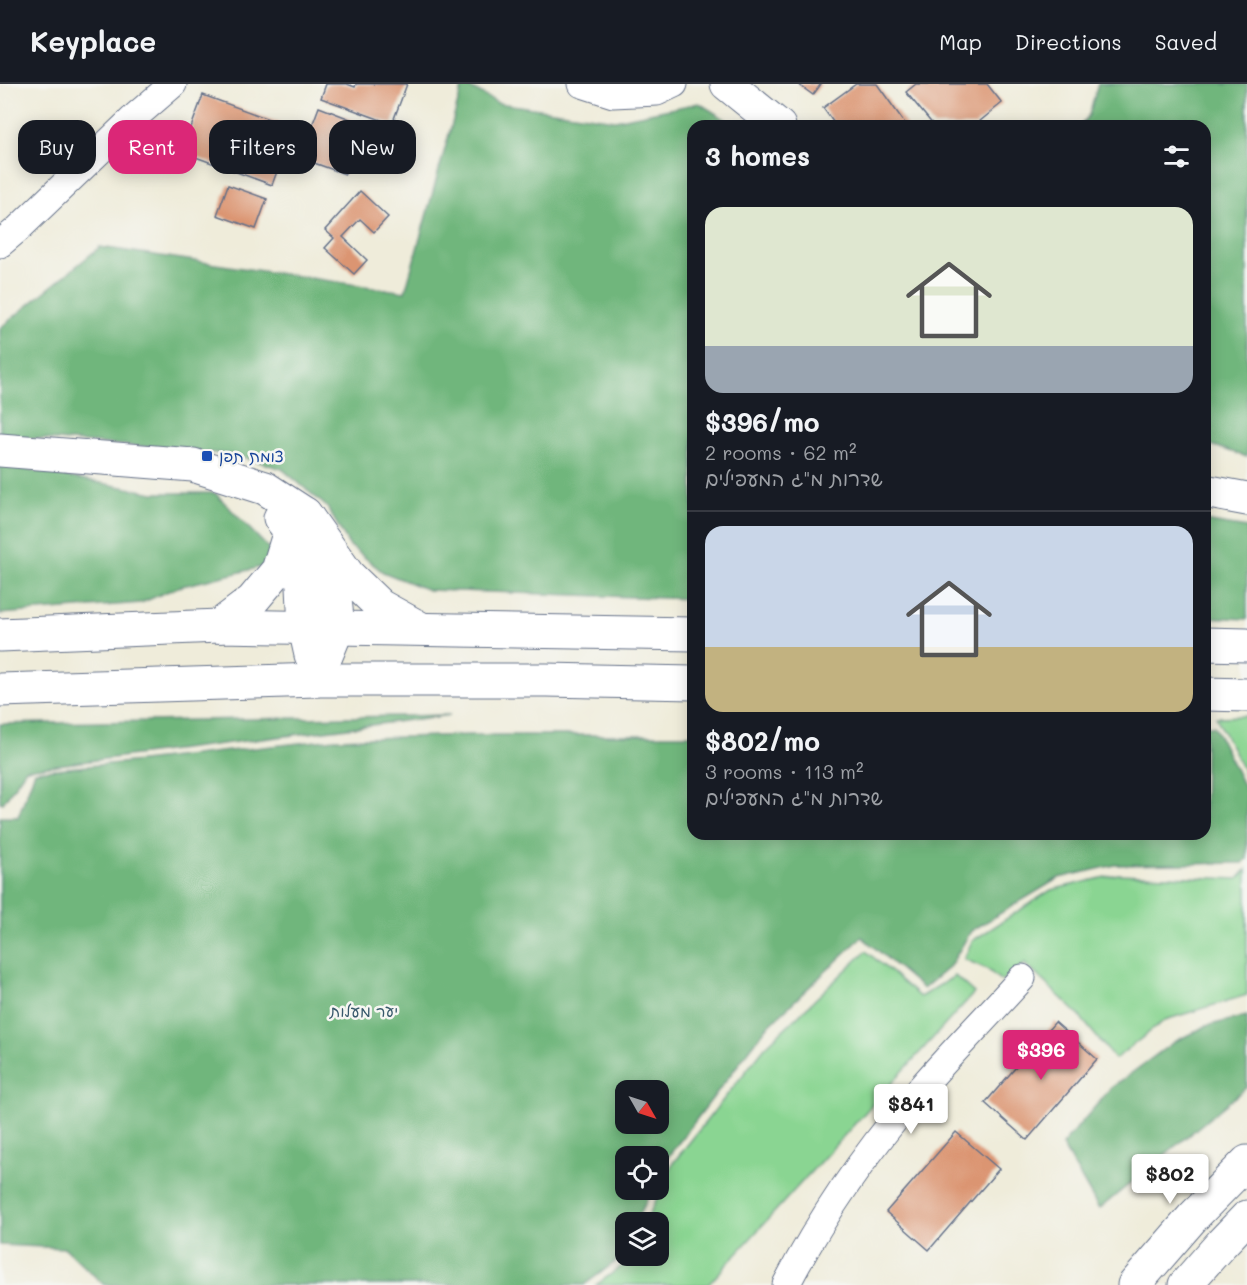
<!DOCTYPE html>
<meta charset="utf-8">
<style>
body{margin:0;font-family:Mali,"Playpen Sans Hebrew",sans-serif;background:#242831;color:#f1f3f6;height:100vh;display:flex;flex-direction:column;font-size:22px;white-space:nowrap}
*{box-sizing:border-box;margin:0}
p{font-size:20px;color:#9ea1a6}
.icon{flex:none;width:33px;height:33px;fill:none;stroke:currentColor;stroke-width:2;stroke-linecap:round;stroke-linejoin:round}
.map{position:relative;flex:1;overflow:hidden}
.sheet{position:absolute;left:687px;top:36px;width:524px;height:720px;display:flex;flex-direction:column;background:#171b24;border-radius:18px;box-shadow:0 3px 15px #0003}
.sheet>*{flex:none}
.guide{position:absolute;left:18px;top:36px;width:570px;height:54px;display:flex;gap:12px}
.needle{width:39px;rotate:129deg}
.tools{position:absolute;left:615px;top:996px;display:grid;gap:12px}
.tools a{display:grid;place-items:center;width:54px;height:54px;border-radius:12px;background:#171b24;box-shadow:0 3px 15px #0003;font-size:30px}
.price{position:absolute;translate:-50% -51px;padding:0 14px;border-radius:6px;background:#fff;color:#222;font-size:20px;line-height:39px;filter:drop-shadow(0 2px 3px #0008)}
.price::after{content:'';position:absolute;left:50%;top:36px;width:18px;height:14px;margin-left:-9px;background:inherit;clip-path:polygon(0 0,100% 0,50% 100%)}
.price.current{background:#db2777;color:#fff}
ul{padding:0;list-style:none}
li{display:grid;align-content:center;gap:12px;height:318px;padding:0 18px}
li+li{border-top:2px solid #363941}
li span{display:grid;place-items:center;height:186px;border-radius:18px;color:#555}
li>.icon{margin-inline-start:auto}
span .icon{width:108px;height:108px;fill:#fffc;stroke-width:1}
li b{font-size:26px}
h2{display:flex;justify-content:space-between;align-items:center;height:72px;padding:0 18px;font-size:26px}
.tag{padding:0 21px;border-radius:18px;background:#171b24;box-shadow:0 3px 15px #0003;font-size:21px;line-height:54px}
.tag.current{background:#db2777;color:#fff}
header{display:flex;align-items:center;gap:36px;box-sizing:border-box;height:84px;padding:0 30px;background:#171b24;border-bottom:2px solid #363941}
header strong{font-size:28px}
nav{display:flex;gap:33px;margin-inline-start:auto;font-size:21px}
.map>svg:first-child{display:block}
.green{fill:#8ad592;stroke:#528278;stroke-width:1.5}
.forest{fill:#6fb67c;stroke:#45726d;stroke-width:1.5;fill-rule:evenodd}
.building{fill:#db9572}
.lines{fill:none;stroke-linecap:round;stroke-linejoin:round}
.street-casing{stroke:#657189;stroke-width:29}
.secondary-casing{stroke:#657189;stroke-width:35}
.primary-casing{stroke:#657189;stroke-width:35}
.highway-casing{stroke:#657189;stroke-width:35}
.street{stroke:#fff;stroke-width:27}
.secondary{stroke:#fff;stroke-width:33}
.primary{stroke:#fff;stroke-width:33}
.highway{stroke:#fff;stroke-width:33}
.transit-dot{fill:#1a4fb4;stroke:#f6f6f2;stroke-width:2}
.labels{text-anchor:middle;stroke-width:5;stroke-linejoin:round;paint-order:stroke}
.transit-label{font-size:16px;fill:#164399;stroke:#f6f6f2;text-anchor:start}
.park-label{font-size:16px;fill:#37586b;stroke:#f6f6f2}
</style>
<header>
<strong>Keyplace</strong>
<nav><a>Map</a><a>Directions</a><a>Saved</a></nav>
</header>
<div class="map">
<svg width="1247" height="1201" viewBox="0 0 1247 1201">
<rect width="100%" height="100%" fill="#f6f6f2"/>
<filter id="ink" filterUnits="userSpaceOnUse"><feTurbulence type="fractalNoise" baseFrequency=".0167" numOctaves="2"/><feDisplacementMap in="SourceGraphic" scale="12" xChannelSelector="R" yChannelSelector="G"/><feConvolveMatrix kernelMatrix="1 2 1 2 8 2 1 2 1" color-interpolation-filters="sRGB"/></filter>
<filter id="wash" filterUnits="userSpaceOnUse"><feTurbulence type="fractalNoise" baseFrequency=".008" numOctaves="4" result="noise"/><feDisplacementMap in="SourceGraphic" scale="24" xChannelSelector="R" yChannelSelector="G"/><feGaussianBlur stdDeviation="1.35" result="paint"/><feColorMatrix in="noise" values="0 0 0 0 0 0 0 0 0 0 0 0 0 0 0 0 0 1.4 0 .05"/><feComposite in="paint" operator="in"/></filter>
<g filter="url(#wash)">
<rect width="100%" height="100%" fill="#efecda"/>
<g class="green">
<path d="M 1247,632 L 1247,694 L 1216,633 Z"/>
<path d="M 1247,785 L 1247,911 L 1165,936 L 1115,975 L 1077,929 L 1025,880 L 1001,897 L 987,885 L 964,875 L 972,857 L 1051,806 L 1118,790 L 1238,795 Z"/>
<path d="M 866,867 L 920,913 L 955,892 L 974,909 L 709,1200 L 707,1201 L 596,1201 L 629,1177 L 631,1172 L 658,1172 L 658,1138 L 646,1138 L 673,1079 L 765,963 Z"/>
</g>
<g class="forest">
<path d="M 463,0 L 498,19 L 615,36 L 699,19 L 736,42 L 693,42 L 693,515 L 428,506 L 383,488 L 349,461 L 327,423 L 282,385 L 236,371 L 175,365 L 16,353 L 0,349 L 0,244 L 100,163 L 405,208 Z"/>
<path d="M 1098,0 L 1247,0 L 1247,373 L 1205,359 L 1204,42 L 1080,42 L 1089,31 Z"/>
<path d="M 0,380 L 154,409 L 215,409 L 282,478 L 178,503 L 141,519 L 0,530 Z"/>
<path d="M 1204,437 L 1247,444 L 1247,535 L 1205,533 Z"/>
<path d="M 450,631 L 26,685 L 3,719 L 0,718 L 0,640 Z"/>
<path d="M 1205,642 L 1214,642 L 1247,709 L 1247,775 L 1243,779 L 1115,781 L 1059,794 L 971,847 L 950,882 L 923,905 L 862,853 L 766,944 L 667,1074 L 659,1091 L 658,1072 L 626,1072 L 626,1106 L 652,1106 L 636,1138 L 626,1138 L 625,1160 L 618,1176 L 584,1201 L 104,1201 L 65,1164 L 0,1161 L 0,733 L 18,733 L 35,687 L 141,677 L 335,655 L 472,651 L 693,651 L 693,750 L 1204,750 ZM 626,1006 L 658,1006 L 658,1040 L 626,1040 Z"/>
<path d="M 1247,932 L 1247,1003 L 1099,1125 L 1062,1061 L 1111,1004 L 1174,958 L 1206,942 Z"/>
</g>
<g id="blocks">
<g class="building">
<path d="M 326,0 L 347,0 L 355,3 L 356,0 L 407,0 L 392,40 L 321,14 Z"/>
<path d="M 798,0 L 821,0 L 813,11 Z"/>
<path d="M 856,0 L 877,0 L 907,42 L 836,42 L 823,24 Z"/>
<path d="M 916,0 L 987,0 L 1002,19 L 974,42 L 934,42 L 906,8 Z"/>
<path d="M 203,11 L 293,44 L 272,101 L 182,68 Z"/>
<path d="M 319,23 L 363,40 L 345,90 L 300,74 Z"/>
<path d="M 228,101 L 267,115 L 256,145 L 217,131 Z"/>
<path d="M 360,107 L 388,133 L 374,148 L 360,135 L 343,153 L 367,176 L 354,190 L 325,164 L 334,154 L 325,146 Z"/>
<path d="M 1055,938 L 1097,975 L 1027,1056 L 985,1019 Z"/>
<path d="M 956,1048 L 999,1085 L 929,1166 L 886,1128 Z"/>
</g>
</g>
</g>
<g filter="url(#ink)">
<use href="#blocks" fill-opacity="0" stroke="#657189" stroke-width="1.5"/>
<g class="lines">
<defs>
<g id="street">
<path d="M 582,0 L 613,10 L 657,8 L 674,0"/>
<path d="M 0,160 L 19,144 L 137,31 L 173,0"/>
<path d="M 786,1201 C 821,1133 865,1070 914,1012 C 948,972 986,934 1022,894"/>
</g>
<g id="secondary">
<path d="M 727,0 L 779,42"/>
<path d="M 1204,407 L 1247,415"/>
<path d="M 1134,1201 L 1193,1133 L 1247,1078"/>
<path d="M 1185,1201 L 1222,1159 L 1247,1133"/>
</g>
<g id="primary">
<path d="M 0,366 L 193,381 L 265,404 L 305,430 L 325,462 L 332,487 L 338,543 L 316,596"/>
<path d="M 280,434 L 290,447 L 302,482 L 305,544 L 311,571"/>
</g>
<g id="highway">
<path d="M 305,430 L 348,491 L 380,522 L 418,543"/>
<path d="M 219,542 L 252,517 L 278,486 L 290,447"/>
<path d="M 0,551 L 219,542 L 693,550"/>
<path d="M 1204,560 L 1247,561"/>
<path d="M 0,606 L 316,596 L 546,596 L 693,599"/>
<path d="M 1204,610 L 1247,611"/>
</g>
</defs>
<use href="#street" class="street-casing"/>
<use href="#secondary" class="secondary-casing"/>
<use href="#primary" class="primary-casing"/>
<use href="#highway" class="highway-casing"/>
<use href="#street" class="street"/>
<use href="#secondary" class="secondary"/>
<use href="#primary" class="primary"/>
<use href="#highway" class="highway"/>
</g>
</g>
<rect class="transit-dot" x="201" y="366" width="12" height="12" rx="3"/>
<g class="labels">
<g class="transit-label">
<text x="219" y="378">צומת תפן</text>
</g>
<g class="park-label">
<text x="364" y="933">יער מעלות</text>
</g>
</g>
</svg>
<div class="tools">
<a><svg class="needle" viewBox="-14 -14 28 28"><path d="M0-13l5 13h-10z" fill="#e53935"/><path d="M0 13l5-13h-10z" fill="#9ea1a6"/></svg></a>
<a><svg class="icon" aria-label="locate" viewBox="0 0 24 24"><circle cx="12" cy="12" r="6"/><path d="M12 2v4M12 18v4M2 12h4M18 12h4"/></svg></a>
<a><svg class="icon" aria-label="layers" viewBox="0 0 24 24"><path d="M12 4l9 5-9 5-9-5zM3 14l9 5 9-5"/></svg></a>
</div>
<b class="price current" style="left:1041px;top:997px">$396</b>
<b class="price" style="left:911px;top:1051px">$841</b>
<b class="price" style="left:1170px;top:1121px">$802</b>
<div class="guide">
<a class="tag">Buy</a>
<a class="tag current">Rent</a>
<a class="tag">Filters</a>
<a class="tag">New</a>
</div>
<section class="sheet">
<h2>3 homes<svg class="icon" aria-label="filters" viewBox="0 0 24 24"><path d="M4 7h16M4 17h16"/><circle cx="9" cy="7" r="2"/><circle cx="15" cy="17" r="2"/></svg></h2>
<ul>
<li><span style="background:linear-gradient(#dfe7d0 75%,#9aa5b1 0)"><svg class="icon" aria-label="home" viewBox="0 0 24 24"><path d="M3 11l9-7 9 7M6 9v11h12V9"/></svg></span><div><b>$396/mo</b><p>2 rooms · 62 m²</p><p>שדרות מ&quot;ג המעפילים</p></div></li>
<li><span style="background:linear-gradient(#c9d6e8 65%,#c2b280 0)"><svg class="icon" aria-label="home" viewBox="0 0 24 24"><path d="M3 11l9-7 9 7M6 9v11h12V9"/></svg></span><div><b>$802/mo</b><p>3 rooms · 113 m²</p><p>שדרות מ&quot;ג המעפילים</p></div></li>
</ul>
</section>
</div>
